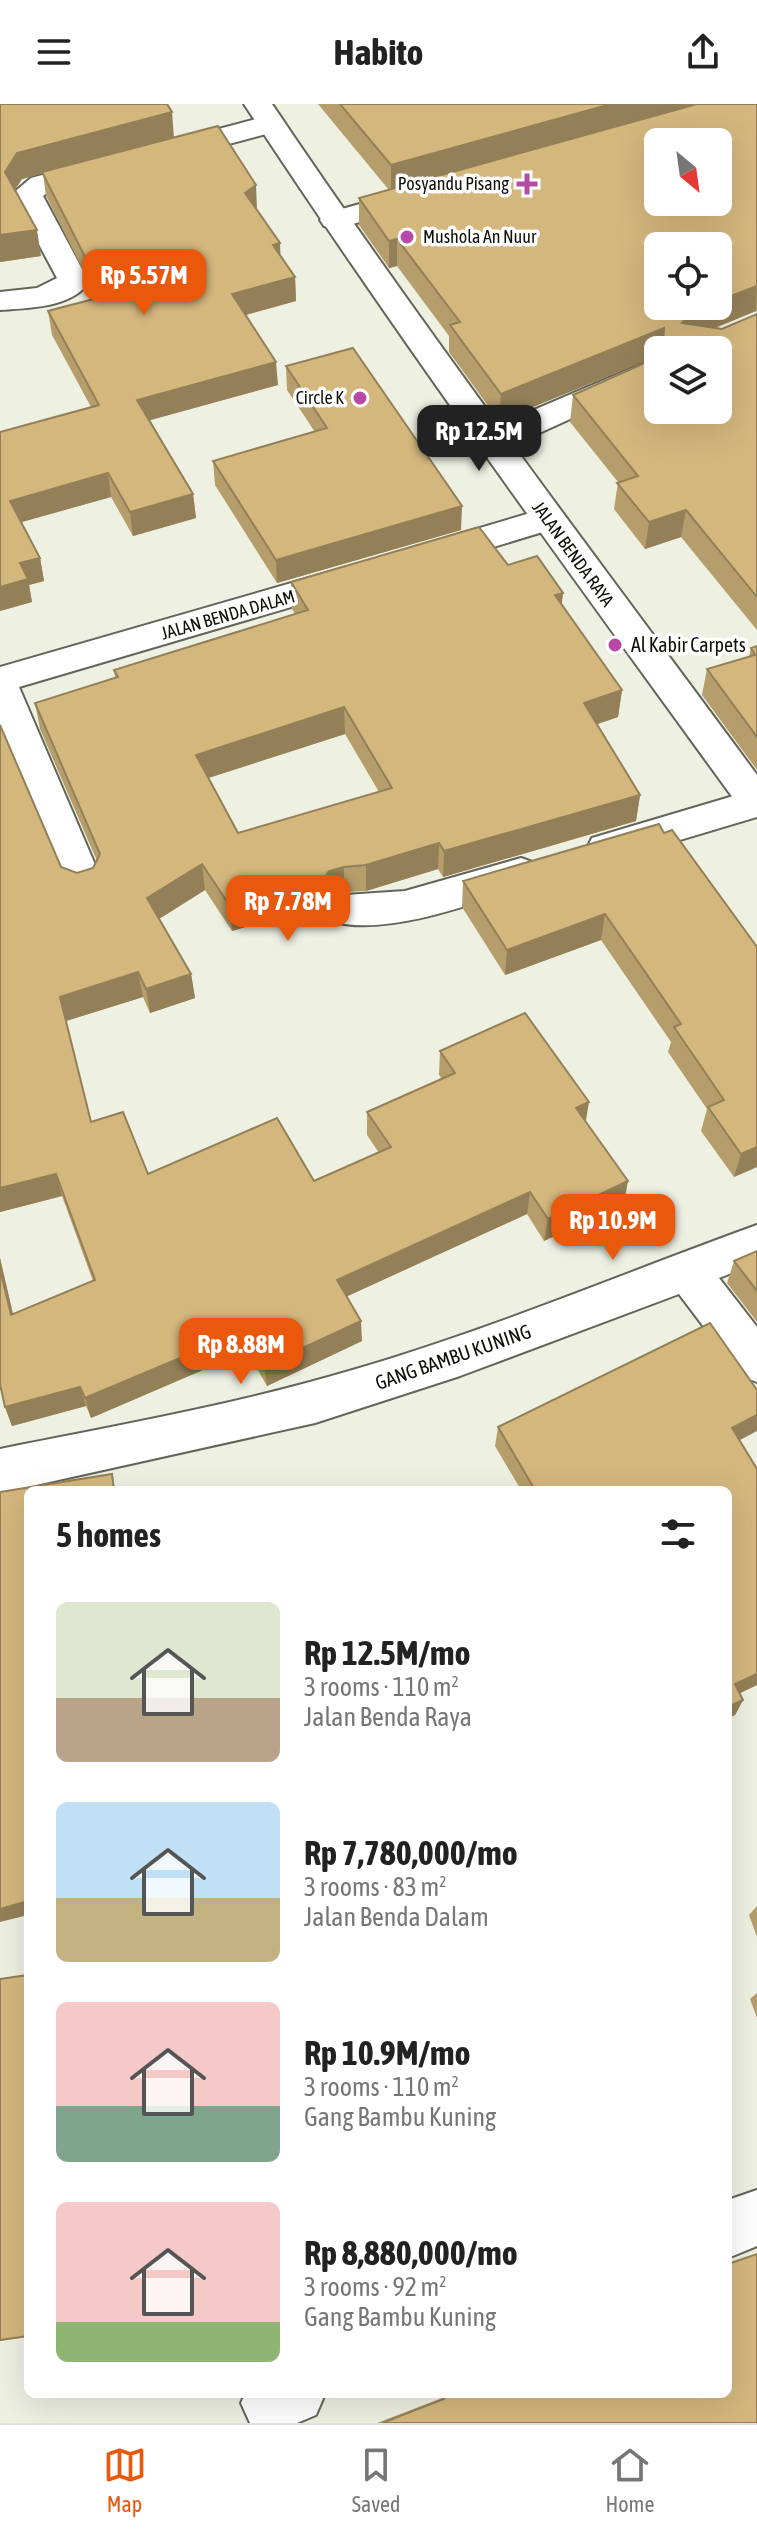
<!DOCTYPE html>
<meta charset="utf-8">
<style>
body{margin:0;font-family:"Asap Condensed",sans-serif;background:#f6f6f6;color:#222;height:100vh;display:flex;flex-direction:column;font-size:30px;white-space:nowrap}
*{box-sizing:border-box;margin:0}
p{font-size:26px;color:#767676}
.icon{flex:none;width:44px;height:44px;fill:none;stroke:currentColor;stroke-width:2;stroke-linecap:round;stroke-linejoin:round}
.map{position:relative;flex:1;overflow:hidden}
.side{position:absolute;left:24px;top:1382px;width:708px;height:912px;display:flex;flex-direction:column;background:#fff;border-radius:12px;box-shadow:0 8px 32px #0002}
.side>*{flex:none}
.needle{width:52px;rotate:151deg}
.controls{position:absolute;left:644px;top:24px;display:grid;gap:16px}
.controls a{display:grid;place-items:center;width:88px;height:88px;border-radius:12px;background:#fff;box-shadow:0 8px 32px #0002;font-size:40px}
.price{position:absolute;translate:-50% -68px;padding:0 18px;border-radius:16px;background:#ea580c;color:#fff;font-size:26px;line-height:52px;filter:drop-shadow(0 2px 4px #0008)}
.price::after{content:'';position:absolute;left:50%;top:48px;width:24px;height:18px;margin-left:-12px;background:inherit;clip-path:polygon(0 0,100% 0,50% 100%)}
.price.current{background:#222;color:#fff}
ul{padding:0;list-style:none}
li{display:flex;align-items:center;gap:24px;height:200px;padding:0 32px}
li span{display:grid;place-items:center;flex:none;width:224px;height:160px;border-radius:12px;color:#555}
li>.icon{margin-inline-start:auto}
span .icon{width:96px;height:96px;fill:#fffc;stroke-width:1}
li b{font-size:34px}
h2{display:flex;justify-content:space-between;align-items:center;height:96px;padding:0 32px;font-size:34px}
header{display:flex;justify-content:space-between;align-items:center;height:104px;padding:0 32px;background:#fff;font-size:36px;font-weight:700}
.dock{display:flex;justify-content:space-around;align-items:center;height:112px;border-top:2px solid #e0e0e0;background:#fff;font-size:22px;color:#767676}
.dock a{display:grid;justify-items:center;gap:4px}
.dock .current{color:#ea580c}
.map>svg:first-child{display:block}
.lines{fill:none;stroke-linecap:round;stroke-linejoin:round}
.street-casing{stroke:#646559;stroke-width:4}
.secondary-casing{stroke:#646559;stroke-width:4}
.street{fill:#fff;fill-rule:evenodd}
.secondary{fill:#fff;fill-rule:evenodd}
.wall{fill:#b69d6c;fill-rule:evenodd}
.shaded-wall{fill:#948058}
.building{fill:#d4b77d;stroke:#948058;stroke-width:2;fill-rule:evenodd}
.poi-dot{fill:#b749a7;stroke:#fff;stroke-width:3}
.labels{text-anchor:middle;stroke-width:7;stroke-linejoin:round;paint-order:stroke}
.far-poi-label{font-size:18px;fill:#0f0f0a;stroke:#fff;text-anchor:end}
.far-street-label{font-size:18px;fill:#0f0f0a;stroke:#fff}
.poi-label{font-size:20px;fill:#0f0f0a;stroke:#fff;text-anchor:start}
.street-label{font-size:20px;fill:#0f0f0a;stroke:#fff}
</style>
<header><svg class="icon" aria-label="menu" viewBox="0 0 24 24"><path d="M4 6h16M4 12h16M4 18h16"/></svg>Habito<svg class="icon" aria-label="share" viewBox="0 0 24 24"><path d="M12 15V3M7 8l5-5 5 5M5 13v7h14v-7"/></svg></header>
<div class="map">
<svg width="757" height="2319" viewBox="0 0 757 2319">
<rect width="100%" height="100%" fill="#eef0e2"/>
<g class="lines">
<defs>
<g id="street">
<path d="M 271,11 L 281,14 L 285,20 L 281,26 L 165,57 L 155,54 L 151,48 L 155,42 Z"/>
<path d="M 102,55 L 112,58 L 117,64 L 112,70 L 51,86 L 43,92 L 89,178 C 72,204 28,204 0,206 L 0,188 L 37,184 L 57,174 L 12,90 L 31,74 Z"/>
<path d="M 417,84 L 427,87 L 432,93 L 427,99 L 335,125 L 324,122 L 320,116 L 324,110 Z"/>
<path d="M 658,253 L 658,275 L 504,345 L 492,348 L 480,345 L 476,337 L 480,329 Z"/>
<path d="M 547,404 L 559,407 L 564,415 L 559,423 L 428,463 L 416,459 L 411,451 L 416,443 Z"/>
<path d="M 347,463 L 359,467 L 364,475 L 359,483 L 19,583 L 102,777 L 97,787 L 83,792 L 69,787 L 0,625 L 0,563 Z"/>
<path d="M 757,685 L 757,713 L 606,758 L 592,754 L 587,744 L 592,734 Z"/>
<path d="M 521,754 L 535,759 L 540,769 L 535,779 C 480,797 386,834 331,817 L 325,806 L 331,795 L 345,791 L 405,787 Z"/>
<path d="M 757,1121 L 757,1159 L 719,1174 L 757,1223 L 757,1278 L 741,1272 L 679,1190 L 460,1272 L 315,1319 L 0,1389 L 0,1345 C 119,1321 239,1300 356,1265 C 493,1225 624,1169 757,1121 Z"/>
<path d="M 757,2086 L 757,2142 L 728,2154 L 728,2096 Z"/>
<path d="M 245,2290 L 325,2290 L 316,2311 L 297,2319 L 250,2319 L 241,2299 Z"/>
</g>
<path id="secondary" d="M 244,0 L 272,0 C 426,229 593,449 757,671 L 757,713 L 744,709 C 574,475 403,242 244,0 Z"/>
</defs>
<use href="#street" class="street-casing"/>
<use href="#secondary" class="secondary-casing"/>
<use href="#street" class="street"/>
<use href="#secondary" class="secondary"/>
</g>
<g class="wall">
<path d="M 0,0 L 174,33 L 257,105 L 256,106 L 280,152 L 295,173 L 296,197 L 246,211 L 278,281 L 150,316 L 193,390 L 196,414 L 133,432 L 111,393 L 21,418 L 40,454 L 44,477 L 29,481 L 32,498 L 0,507 L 0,328 L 91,303 L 52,231 L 48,207 L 97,194 L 46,92 L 43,69 L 22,75 L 15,86 L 41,152 L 0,158 Z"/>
<path d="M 318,0 L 757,0 L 757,208 L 756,207 L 715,224 L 722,225 L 757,210 L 757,526 L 681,433 L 645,445 L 614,405 L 618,378 L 570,318 L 573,291 L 718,246 L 658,246 L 499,317 L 449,248 L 449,232 L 397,162 L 389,164 L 359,121 L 359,94 L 389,86 Z"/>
<path d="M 286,262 L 461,426 L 277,479 L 215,381 L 213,357 L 315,328 L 287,286 Z"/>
<path d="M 508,461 L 563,489 L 561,501 L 622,586 L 618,613 L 597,620 L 640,691 L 636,717 L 443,773 L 438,765 L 366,787 L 344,788 L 330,792 L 325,799 L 232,827 L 205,786 L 159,815 L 191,870 L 195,894 L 150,909 L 143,893 L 66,917 L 91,1018 L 148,1070 L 314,1077 L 379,1049 L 367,1031 L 367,1008 L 442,975 L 439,971 L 440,947 L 586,1018 L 624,1099 L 544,1137 L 527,1110 L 347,1192 L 362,1237 L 267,1282 L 247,1247 L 91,1314 L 86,1302 L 12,1322 L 5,1303 L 1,1286 L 0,1286 L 0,1154 L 13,1210 L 93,1177 L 62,1092 L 0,1108 L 61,763 L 77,769 L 93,764 L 97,757 L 40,625 L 35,599 L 115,574 L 114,566 L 295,510 L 292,505 L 291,478 ZM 345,630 L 379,688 L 238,729 L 208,674 Z"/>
<path d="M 757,542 L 757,666 L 702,591 L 707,565 L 749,553 L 751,544 Z"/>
<path d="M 659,720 L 757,1063 L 734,1073 L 701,1027 L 707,1005 L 668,948 L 671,938 L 601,836 L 505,871 L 462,803 L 463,777 Z"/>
<path d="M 757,1147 L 757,1218 L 727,1179 L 734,1157 Z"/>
<path d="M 498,1323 L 739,1336 L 757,1365 L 757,1581 L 739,1589 L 743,1596 L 735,1611 L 728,1614 L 728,1386 L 521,1386 L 495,1342 Z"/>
<path d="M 757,1802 L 757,1833 L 749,1811 Z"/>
<path d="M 28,1871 L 28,2233 L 0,2237 L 0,1875 Z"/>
<path d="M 757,1889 L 757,1914 L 750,1895 Z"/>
<path d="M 757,2150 L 757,2319 L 377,2319 L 442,2294 L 441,2290 L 728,2290 L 728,2159 Z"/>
</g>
<g class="shaded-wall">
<path d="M 611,0 L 705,0 L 391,88 L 391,61 Z"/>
<path d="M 172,8 L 174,34 L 22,75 L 9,94 L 5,68 L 17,49 Z"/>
<path d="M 256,81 L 257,105 L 246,113 L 245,89 Z"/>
<path d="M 37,126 L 41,152 L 0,158 L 0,131 Z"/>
<path d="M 397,135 L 397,162 L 389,164 L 389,137 Z"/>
<path d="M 280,139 L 281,163 L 273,141 Z"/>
<path d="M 295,173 L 296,197 L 234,214 L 232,190 Z"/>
<path d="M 757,182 L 756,207 L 685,236 L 682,219 L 689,209 L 707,202 L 718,202 L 718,197 Z"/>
<path d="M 664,224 L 661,246 L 658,246 L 658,252 L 499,317 L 501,290 Z"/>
<path d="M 276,258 L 278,281 L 140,319 L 137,296 Z"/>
<path d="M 108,369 L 111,393 L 15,420 L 10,397 Z"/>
<path d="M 193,390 L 196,414 L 133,432 L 130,408 Z"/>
<path d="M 462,402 L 461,426 L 277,479 L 276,456 Z"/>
<path d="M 686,406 L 681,433 L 645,445 L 649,418 Z"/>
<path d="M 40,454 L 44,477 L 29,481 L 32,498 L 0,507 L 0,483 L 20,459 Z"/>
<path d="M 563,489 L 560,516 L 555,491 Z"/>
<path d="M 622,586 L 618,613 L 580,626 L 584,599 Z"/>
<path d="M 344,603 L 345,630 L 199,677 L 196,651 Z"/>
<path d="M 640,691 L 636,717 L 443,773 L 444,747 Z"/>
<path d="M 439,739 L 438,765 L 366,787 L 366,761 Z"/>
<path d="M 202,760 L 205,786 L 151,820 L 147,794 Z"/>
<path d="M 344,763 L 344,788 L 330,792 L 325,799 L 232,827 L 230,802 Z"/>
<path d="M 605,810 L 601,836 L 505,871 L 507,846 Z"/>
<path d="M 138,868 L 143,893 L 66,917 L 60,893 Z"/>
<path d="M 191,870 L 195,894 L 150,909 L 146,885 Z"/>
<path d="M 589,998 L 585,1022 L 576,1004 Z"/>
<path d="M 757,1043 L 757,1063 L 734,1073 L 741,1050 Z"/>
<path d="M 56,1070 L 62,1092 L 0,1108 L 0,1084 Z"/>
<path d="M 628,1077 L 624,1099 L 544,1137 L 548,1115 Z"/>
<path d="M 530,1088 L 527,1110 L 337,1197 L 337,1176 Z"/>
<path d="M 0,1154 L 18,1232 L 11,1211 L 0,1165 Z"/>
<path d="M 361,1217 L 362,1237 L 267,1282 L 264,1262 Z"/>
<path d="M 244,1227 L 247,1247 L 91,1314 L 85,1294 Z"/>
<path d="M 80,1283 L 86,1302 L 12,1322 L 5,1303 Z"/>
<path d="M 757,1311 L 757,1327 L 725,1344 L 732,1324 Z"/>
<path d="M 757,1570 L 757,1581 L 728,1595 L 735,1580 Z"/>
<path d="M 743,1596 L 735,1611 L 728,1614 L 728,1603 Z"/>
<path d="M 28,1797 L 28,1811 L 0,1818 L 0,1805 Z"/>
</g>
<g class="building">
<path d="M 0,0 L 167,0 L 172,8 L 17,49 L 5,68 L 37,126 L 0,131 Z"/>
<path d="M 340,0 L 611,0 L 391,61 Z"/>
<path d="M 697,0 L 757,0 L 757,182 L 718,197 L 718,142 L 658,142 L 658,202 L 707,202 L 689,209 L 682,219 L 722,225 L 757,210 L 757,493 L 686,406 L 649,418 L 617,379 L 638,372 L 573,291 L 658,253 L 658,306 L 718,306 L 718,246 L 663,246 L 664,224 L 501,290 L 450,221 L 460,218 L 397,135 L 389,137 L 359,94 ZM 658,38 L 718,38 L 718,98 L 658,98 Z"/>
<path d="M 218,22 L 256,81 L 245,89 L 280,139 L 273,141 L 295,173 L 232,190 L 276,258 L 137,296 L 193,390 L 130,408 L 108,369 L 10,397 L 40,454 L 20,459 L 28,475 L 0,483 L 0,328 L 99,301 L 48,207 L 105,192 L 42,68 Z"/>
<path d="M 353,244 L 462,402 L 276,456 L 213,357 L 327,324 L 286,262 Z"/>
<path d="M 479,423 L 508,461 L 537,452 L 563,489 L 555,491 L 622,586 L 584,599 L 640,691 L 444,747 L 439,739 L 366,761 L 344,763 L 329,767 L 325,773 L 230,802 L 202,760 L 147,794 L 191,870 L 146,885 L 138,868 L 60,893 L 91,1018 L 123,1008 L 148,1070 L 277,1014 L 314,1077 L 391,1043 L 367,1008 L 455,969 L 440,947 L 525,909 L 589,998 L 576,1004 L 628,1077 L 548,1115 L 530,1088 L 337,1176 L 361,1217 L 264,1262 L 244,1227 L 85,1294 L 80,1283 L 5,1303 L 0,1280 L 0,1165 L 11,1211 L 95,1176 L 56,1070 L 0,1084 L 0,621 L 61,763 L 77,769 L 93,764 L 100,750 L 35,599 L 118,573 L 114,566 L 308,506 L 291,478 ZM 344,603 L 392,684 L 238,729 L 196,651 Z"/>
<path d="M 757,542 L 757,633 L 707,565 L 755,551 L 751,544 Z"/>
<path d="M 659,720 L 664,729 L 672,726 L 757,843 L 757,1043 L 741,1050 L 708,1003 L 724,996 L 674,923 L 681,920 L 605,810 L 507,846 L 463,777 Z"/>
<path d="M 757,1147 L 757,1187 L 734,1157 Z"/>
<path d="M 710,1219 L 757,1286 L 757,1311 L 732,1324 L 757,1365 L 757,1570 L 735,1580 L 743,1596 L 728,1603 L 728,1386 L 535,1386 L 498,1323 Z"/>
<path d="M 112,1370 L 114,1386 L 28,1386 L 28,1797 L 0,1805 L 0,1388 Z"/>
<path d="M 28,1871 L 28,2232 L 0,2236 L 0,1875 Z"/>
<path d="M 757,2150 L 757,2319 L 382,2319 L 444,2295 L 442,2290 L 728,2290 L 728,2160 Z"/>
</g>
<g class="poi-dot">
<path d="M523 68h8v8h8v8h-8v8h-8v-8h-8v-8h8z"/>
<circle cx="407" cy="133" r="8"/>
<circle cx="360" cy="294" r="8"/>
<circle cx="615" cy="541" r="8"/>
</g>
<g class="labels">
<g class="far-poi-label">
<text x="509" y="86">Posyandu Pisang</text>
<text x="423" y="139" text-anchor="start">Mushola An Nuur</text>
<text x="344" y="300">Circle K</text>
</g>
<g class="far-street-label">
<text transform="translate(573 450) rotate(54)" y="6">JALAN BENDA RAYA</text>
<text transform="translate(228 511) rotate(-16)" y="6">JALAN BENDA DALAM</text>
</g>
<g class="poi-label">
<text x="631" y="548">Al Kabir Carpets</text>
</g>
<g class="street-label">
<text transform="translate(453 1253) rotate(-19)" y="7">GANG BAMBU KUNING</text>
</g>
</g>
</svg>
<div class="controls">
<a><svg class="needle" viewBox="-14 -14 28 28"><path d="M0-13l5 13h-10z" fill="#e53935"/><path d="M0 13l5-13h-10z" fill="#767676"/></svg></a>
<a><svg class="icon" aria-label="locate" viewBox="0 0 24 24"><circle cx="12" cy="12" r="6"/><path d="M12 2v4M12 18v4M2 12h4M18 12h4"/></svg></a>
<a><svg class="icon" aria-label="layers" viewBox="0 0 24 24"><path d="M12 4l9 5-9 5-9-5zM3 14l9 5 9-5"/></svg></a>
</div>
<b class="price" style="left:144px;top:213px">Rp 5.57M</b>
<b class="price current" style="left:479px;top:369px">Rp 12.5M</b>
<b class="price" style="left:288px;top:839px">Rp 7.78M</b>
<b class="price" style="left:613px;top:1158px">Rp 10.9M</b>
<b class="price" style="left:241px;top:1282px">Rp 8.88M</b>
<section class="side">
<h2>5 homes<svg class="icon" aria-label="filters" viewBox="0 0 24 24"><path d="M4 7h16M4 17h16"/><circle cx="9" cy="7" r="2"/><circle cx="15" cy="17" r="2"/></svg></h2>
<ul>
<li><span style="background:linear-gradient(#dfe7d0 60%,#b9a48a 0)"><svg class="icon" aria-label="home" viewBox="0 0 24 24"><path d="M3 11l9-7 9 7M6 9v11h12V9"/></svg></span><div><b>Rp 12.5M/mo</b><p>3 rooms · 110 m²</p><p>Jalan Benda Raya</p></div></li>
<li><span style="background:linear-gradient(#bfe0f5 60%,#c2b280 0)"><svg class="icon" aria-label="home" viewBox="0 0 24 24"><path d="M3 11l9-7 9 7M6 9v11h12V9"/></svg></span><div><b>Rp 7,780,000/mo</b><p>3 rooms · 83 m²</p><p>Jalan Benda Dalam</p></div></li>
<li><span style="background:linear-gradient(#f6c9c9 65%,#7fa58c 0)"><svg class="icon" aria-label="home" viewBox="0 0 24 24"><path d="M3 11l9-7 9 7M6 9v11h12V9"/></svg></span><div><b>Rp 10.9M/mo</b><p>3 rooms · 110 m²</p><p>Gang Bambu Kuning</p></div></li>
<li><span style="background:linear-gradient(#f6c9c9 75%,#8fb573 0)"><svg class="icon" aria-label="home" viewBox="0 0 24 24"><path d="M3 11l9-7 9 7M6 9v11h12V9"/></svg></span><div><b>Rp 8,880,000/mo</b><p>3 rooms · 92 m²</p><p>Gang Bambu Kuning</p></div></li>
</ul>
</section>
</div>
<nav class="dock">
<a class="current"><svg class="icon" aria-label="map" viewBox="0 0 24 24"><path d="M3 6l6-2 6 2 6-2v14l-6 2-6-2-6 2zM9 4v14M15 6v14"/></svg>Map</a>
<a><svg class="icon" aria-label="saved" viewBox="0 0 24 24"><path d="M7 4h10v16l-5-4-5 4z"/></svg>Saved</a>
<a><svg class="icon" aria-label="home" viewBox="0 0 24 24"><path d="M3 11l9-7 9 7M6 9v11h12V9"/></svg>Home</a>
</nav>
